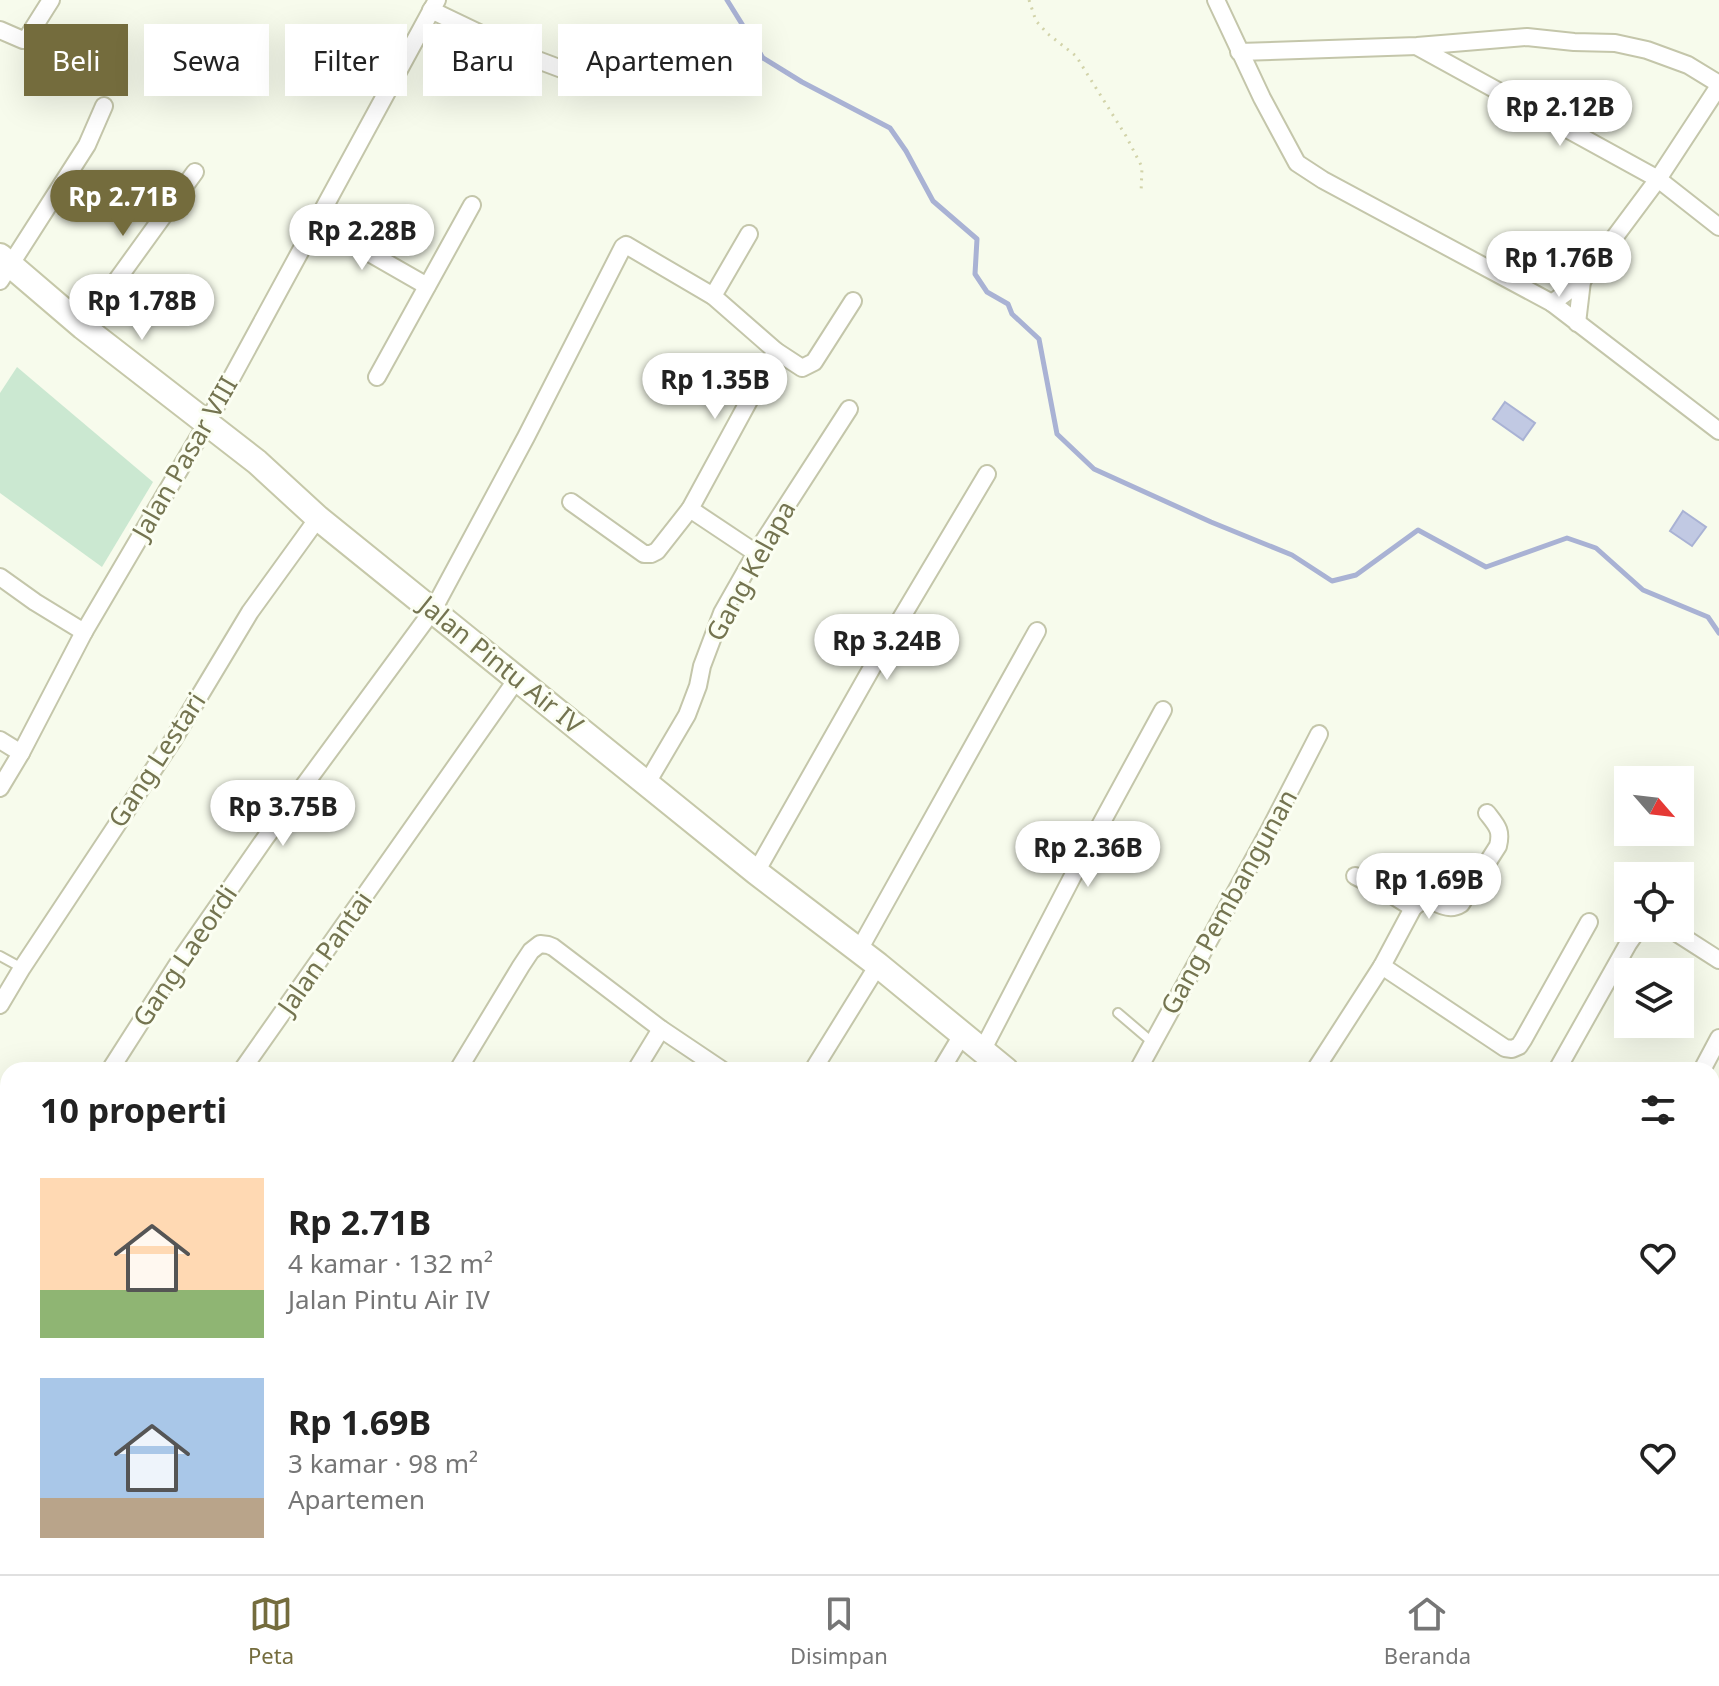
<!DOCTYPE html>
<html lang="id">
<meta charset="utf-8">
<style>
body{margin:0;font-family:"Noto Sans",sans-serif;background:#f6f6f6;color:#222;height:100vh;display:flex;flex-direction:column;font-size:30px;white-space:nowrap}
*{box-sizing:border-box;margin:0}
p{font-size:26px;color:#767676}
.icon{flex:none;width:44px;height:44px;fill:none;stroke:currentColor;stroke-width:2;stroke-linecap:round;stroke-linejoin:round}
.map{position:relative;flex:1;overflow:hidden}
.details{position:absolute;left:0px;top:1062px;width:1720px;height:512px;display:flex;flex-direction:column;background:#fff;border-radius:24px 24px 0 0;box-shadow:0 8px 32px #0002}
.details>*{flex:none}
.guide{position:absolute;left:24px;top:24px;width:800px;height:72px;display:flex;gap:16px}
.needle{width:52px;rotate:118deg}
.controls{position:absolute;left:1614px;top:766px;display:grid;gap:16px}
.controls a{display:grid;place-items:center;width:80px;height:80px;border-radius:0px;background:#fff;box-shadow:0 8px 32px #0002;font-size:40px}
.price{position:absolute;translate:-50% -68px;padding:0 18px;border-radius:28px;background:#fff;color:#222;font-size:26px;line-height:52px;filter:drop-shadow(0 2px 4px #0008)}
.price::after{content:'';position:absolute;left:50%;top:48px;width:24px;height:18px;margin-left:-12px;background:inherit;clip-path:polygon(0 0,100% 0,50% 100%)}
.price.active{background:#746c3d;color:#fff}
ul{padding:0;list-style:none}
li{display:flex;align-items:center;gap:24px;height:200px;padding:0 40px}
li span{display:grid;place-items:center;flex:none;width:224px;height:160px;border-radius:0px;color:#555}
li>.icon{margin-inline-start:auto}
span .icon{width:96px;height:96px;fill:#fffc;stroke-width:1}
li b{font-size:34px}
h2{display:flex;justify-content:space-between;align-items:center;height:96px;padding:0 40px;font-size:34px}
.tag{padding:0 28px;border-radius:0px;background:#fff;box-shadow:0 8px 32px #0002;font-size:28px;line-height:72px}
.tag.active{background:#746c3d;color:#fff}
.tabs{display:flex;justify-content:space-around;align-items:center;height:112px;border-top:2px solid #e0e0e0;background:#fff;font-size:22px;color:#767676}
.tabs a{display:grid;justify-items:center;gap:4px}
.tabs .active{color:#746c3d}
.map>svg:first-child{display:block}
.green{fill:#cbe8d1}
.water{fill:#c1c9e3;stroke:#a9b2d4;stroke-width:2}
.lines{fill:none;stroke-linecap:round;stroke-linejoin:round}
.stream{stroke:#a9b2d4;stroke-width:5}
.lane-casing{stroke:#c4c6aa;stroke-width:12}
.street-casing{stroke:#c4c6aa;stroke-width:20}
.secondary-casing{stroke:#c6c8a9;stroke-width:28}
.path{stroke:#d2d3a9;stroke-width:3;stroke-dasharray:2 6;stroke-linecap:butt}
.lane{stroke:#fff;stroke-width:8}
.street{stroke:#fff;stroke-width:16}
.secondary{stroke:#fff;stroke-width:24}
.labels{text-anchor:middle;stroke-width:6;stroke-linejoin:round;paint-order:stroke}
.street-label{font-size:26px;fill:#747450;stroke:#fbfef2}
</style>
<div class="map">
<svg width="1719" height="1574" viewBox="0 0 1719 1574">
<rect width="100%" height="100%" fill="#f7fbec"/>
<path class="green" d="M 17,367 L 153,482 L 102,567 L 0,493 L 0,393 Z"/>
<g class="water">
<path d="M 1505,402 L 1535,423 L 1523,440 L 1493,419 Z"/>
<path d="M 1683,511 L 1706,527 L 1692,546 L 1670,531 Z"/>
</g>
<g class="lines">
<path class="stream" d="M 727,0 L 763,58 L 802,82 L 890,128 L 906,151 L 933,201 L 977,239 L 975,274 L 987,292 L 1008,304 L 1012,314 L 1039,339 L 1057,434 L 1094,469 L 1211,522 L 1292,555 L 1332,581 L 1356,575 L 1418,530 L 1486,567 L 1567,538 L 1596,548 L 1643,590 L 1708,617 L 1719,633"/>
<defs>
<g id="lane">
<path d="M 0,956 L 22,968"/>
<path d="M 1118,1013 L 1152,1042"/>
<path d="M 341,1574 L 346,1566"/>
<path d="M 1513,1574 L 1518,1566"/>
</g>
<g id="street">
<path d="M 1216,0 L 1262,98 L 1297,163 L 1323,180 L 1552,303 L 1719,431"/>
<path d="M 431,10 L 527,56 L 607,86"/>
<path d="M 0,30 L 23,40 L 27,38 L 51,0"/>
<path d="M 1418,47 L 1658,179 L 1719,227"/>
<path d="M 1239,52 L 1417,46 L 1527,37 L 1574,42 L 1615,43 L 1647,50 L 1688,65 L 1719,84"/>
<path d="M 317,223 L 427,286"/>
<path d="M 0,281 L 87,145 L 104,106"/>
<path d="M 713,296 L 749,234"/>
<path d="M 1552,303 L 1582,281 L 1658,179 L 1719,86"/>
<path d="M 1577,323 L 1582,281"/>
<path d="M 83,327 L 195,172"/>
<path d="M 377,377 L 472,205"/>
<path d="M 571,502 L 644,554 L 651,554 L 657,551 L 690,509 L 776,351"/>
<path d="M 690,509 L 756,553"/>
<path d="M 0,577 L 35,602 L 84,632"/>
<path d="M 0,740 L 21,753"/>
<path d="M 647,783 L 687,715 L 698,686 L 702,666 L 722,613 L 756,553 L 849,409"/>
<path d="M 0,788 L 21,753 L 84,632 L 207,423 L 437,0"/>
<path d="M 756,872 L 878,657 L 987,474"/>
<path d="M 1355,876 L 1392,895 L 1413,908"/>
<path d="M 1669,928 L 1719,960"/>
<path d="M 859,950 L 1037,631"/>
<path d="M 1382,966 L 1505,1048 L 1512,1049 L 1519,1046 L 1523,1040 L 1589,922"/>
<path d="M 0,1005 L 22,968 L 173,740 L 250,612 L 318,518"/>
<path d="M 982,1051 L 1078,866 L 1163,710"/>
<path d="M 110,1070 L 181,959 L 266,837 L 433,610 L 526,437 L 623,247 L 626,245 L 713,296 L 776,351 L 802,368 L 814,362 L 853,301"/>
<path d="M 242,1070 L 517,679"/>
<path d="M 458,1070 L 521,966 L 531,951 L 540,944 L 548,945 L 553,947 L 661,1029 L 722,1070"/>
<path d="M 636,1070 L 661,1029"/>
<path d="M 813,1070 L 878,965"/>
<path d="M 941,1070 L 962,1035"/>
<path d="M 1138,1070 L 1269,831 L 1319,734"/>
<path d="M 1315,1070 L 1382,966 L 1413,908 C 1432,889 1442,916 1461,904 L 1498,846 C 1502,830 1497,826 1487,813"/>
<path d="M 1557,1070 L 1628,944 L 1639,928"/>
<path d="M 1702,1070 L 1719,1038"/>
<path d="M 1712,1453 L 1719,1440"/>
<path d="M 287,1566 L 300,1574"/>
<path d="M 618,1566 L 633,1574"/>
<path d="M 232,1574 L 237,1566"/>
<path d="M 539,1574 L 543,1566"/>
<path d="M 867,1574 L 871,1566"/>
<path d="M 937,1574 L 941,1566"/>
<path d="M 1111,1574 L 1115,1566"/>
<path d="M 1240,1574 L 1244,1566"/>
<path d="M 1645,1574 L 1649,1566"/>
</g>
<g id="secondary">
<path d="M 0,256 L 83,327 L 257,462 L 318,518 L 756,872 L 878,965 L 1006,1070"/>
<path d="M 1712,1533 L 1719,1537"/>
</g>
</defs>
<use href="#lane" class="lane-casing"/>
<use href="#street" class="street-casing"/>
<use href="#secondary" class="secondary-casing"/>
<path class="path" d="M 1029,0 L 1036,21 L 1048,34 L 1076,56 L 1126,136 L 1142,167 L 1141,194"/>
<use href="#lane" class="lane"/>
<use href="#street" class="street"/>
<use href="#secondary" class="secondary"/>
</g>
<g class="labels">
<g class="street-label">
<text transform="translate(185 458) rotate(-60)" y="9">Jalan Pasar VIII</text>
<text transform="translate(751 571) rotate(-61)" y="9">Gang Kelapa</text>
<text transform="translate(501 665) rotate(39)" y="9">Jalan Pintu Air IV</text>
<text transform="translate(157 760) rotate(-57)" y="9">Gang Lestari</text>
<text transform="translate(1229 902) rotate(-61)" y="9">Gang Pembangunan</text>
<text transform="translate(325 953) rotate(-55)" y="9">Jalan Pantai</text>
<text transform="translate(185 956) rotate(-56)" y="9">Gang Laeordi</text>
</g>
</g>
</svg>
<div class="controls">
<a><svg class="needle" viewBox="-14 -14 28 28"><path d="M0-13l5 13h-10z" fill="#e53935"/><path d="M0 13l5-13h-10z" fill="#767676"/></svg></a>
<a><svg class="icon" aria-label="locate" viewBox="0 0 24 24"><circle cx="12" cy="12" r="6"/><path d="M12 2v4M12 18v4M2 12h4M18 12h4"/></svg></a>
<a><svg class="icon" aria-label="layers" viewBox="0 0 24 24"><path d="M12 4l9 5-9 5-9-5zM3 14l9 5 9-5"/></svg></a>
</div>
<b class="price" style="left:1560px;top:148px">Rp 2.12B</b>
<b class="price active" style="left:123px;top:238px">Rp 2.71B</b>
<b class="price" style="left:362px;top:272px">Rp 2.28B</b>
<b class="price" style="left:1559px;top:299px">Rp 1.76B</b>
<b class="price" style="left:142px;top:342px">Rp 1.78B</b>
<b class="price" style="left:715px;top:421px">Rp 1.35B</b>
<b class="price" style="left:887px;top:682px">Rp 3.24B</b>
<b class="price" style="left:283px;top:848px">Rp 3.75B</b>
<b class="price" style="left:1088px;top:889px">Rp 2.36B</b>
<b class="price" style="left:1429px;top:921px">Rp 1.69B</b>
<div class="guide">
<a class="tag active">Beli</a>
<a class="tag">Sewa</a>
<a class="tag">Filter</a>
<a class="tag">Baru</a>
<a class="tag">Apartemen</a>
</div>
<section class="details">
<h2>10 properti<svg class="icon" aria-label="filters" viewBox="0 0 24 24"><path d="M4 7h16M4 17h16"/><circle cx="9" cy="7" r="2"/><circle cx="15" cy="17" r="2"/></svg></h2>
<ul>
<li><span style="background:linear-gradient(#ffd9b3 70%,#8fb573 0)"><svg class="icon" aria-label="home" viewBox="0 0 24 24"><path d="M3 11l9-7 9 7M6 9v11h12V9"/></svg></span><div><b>Rp 2.71B</b><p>4 kamar · 132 m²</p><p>Jalan Pintu Air IV</p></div><svg class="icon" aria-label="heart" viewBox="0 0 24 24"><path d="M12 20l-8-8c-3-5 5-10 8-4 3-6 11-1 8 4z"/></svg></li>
<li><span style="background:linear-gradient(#a9c7e8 75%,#b9a48a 0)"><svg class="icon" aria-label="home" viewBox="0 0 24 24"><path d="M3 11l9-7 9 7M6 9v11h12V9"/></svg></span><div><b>Rp 1.69B</b><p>3 kamar · 98 m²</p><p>Apartemen</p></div><svg class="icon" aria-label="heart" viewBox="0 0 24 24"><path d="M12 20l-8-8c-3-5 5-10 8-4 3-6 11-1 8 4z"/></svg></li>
</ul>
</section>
</div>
<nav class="tabs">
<a class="active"><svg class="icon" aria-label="map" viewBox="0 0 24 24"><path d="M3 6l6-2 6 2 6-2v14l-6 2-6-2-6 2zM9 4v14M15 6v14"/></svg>Peta</a>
<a><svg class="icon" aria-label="saved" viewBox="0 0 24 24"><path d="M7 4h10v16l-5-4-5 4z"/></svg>Disimpan</a>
<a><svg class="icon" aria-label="home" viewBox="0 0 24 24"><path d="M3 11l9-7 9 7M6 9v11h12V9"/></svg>Beranda</a>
</nav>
